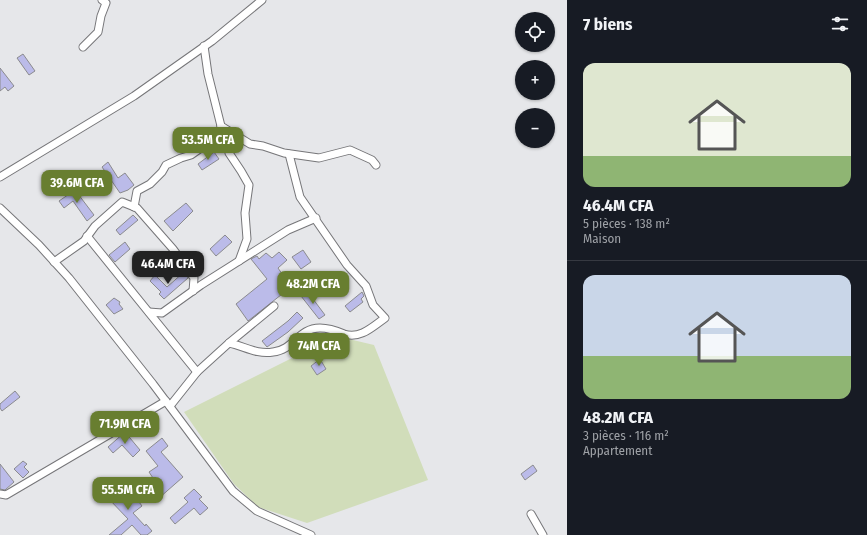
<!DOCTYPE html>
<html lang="fr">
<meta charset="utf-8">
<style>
body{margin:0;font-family:"Fira Sans Condensed",sans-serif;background:#20242c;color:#f1f3f6;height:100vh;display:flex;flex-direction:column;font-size:15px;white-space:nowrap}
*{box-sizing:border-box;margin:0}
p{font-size:13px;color:#9ea1a6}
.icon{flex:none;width:22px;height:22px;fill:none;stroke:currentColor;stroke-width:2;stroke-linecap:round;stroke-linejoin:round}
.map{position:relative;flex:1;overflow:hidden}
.panel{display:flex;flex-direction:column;background:#171b24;width:300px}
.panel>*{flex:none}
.controls{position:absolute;left:515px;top:12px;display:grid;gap:8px}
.controls a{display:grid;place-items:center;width:40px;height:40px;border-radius:50%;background:#171b24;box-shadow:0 1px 3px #0004;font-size:20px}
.price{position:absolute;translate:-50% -34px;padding:0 9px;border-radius:8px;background:#687e30;color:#fff;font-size:13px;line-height:26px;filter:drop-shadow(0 1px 2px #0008)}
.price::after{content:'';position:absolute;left:50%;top:24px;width:12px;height:9px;margin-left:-6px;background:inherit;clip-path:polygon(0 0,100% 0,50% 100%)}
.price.selected{background:#222;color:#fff}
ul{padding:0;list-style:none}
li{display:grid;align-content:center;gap:8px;height:212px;padding:0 16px}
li+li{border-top:1px solid #363941}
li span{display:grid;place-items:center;height:124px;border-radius:12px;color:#555}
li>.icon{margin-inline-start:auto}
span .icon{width:72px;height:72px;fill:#fffc;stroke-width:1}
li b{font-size:17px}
h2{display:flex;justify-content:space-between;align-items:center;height:48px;padding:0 16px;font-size:17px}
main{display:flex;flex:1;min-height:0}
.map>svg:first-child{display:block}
.green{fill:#d1ddba}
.building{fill:#bbbbe9;stroke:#8b8b8e}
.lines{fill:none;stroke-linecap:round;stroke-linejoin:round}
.minor-casing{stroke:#767679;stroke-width:9}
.minor{stroke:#fff;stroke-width:7}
</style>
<main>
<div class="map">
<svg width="567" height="535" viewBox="0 0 567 535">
<rect width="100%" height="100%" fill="#e6e7ea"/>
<path class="green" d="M 336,336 L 374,345 L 428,480 L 307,523 L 258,507 L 234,484 L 184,412 Z"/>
<g class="building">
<path d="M 23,54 L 35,71 L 29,75 L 17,58 Z"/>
<path d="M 0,68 L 14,86 L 8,91 L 5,87 L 0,91 Z"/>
<path d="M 214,152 L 219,159 L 202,170 L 198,164 Z"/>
<path d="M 108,162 L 118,178 L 125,173 L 134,185 L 128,190 L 120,193 L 102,167 Z"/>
<path d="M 75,190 L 94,215 L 87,221 L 73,201 L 64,208 L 59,201 Z"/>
<path d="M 186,203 L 193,211 L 173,231 L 164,221 Z"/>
<path d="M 133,215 L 138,220 L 120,235 L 116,230 Z"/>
<path d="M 225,235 L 232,242 L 216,256 L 210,249 Z"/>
<path d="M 125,242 L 130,249 L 115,262 L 109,255 Z"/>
<path d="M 303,250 L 311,262 L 301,269 L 292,257 Z"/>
<path d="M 279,252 L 287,260 L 278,268 L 291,287 L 248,321 L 236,304 L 267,279 L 251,259 L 257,256 L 259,259 L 266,253 L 272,258 Z"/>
<path d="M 184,272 L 188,278 L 164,299 L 159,294 L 161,292 L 150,281 L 155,275 L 167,287 Z"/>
<path d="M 307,291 L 325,315 L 319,319 L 301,296 Z"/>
<path d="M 362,292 L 364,296 L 361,299 L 363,302 L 350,312 L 345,306 Z"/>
<path d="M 114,298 L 120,302 L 119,304 L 123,309 L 114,314 L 106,305 Z"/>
<path d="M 297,312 L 303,318 L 288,332 L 267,347 L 262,341 L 288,321 Z"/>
<path d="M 332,344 L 337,353 L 330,358 L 324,349 Z"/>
<path d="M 320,359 L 326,369 L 317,375 L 311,366 Z"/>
<path d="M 15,391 L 20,397 L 2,411 L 0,408 L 0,404 Z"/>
<path d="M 125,432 L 140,450 L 133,457 L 122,445 L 113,453 L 108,447 Z"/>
<path d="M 162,438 L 168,446 L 161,452 L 183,477 L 159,498 L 154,492 L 150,496 L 145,490 L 155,481 L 149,472 L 158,466 L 146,451 Z"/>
<path d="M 23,461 L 27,464 L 24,467 L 29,472 L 23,478 L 14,469 Z"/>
<path d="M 0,464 L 14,482 L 5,490 L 0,489 Z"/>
<path d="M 533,465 L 537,471 L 525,480 L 521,474 Z"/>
<path d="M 125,483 L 142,506 L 133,513 L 145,526 L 146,524 L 152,531 L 147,535 L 141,535 L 132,525 L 121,535 L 109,535 L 128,519 L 108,498 Z"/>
<path d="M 194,489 L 202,497 L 199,499 L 208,508 L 200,515 L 194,508 L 175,524 L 170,518 L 188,502 L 184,498 Z"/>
</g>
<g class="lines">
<defs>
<g id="minor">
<path d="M 204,46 L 208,74 L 221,126 L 227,142 L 229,153 L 241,171 L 249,185 L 245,213 L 247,239 L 239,261"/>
<path d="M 83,47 L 98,32 L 101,16 L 106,3 L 102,0"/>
<path d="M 221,126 L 250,144 L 263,146 L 284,153 L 319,158 L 350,150 L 372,160 L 376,165"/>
<path d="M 0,177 L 134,96 L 212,41 L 262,0"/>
<path d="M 134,207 L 137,191 L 150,184 L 162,172 L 166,165 L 181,158 L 191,155 L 224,132"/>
<path d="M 0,208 L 39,245 L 69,278 L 153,384 L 233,491 L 257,511 L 311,535"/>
<path d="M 87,236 L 197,372"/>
<path d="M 54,262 L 84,241 L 95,226 L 122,202 L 137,208 L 173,249 L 194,278 L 193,291"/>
<path d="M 149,312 L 162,313 L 201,285 L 288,230 L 316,218"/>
<path d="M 229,343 C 244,346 257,355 273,352 C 294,350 298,328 320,328 C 328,328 337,331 344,334 C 361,339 372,327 385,318 L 373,305 L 366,286 L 347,265 L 300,197 L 289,154"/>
<path d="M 170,406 L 197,372 L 229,343 L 274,306"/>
<path d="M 0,494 L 6,495 L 166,401"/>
<path d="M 531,514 L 543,535"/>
</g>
</defs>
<use href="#minor" class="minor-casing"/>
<use href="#minor" class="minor"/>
</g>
</svg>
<div class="controls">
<a><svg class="icon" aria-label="locate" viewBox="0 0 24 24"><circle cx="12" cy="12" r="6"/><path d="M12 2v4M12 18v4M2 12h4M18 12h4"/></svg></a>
<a>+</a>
<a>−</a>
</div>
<b class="price" style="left:208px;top:161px">53.5M CFA</b>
<b class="price" style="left:77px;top:204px">39.6M CFA</b>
<b class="price selected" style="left:168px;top:285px">46.4M CFA</b>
<b class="price" style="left:313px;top:305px">48.2M CFA</b>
<b class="price" style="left:319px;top:367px">74M CFA</b>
<b class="price" style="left:125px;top:445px">71.9M CFA</b>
<b class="price" style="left:128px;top:511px">55.5M CFA</b>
</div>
<section class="panel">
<h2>7 biens<svg class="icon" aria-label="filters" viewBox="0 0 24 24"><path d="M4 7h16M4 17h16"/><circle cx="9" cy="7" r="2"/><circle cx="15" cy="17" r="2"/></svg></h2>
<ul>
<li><span style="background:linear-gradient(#dfe7d0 75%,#8fb573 0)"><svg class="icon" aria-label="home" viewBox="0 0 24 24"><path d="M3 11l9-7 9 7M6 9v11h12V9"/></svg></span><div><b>46.4M CFA</b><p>5 pièces · 138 m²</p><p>Maison</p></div></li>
<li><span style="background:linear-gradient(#c9d6e8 65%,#8fb573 0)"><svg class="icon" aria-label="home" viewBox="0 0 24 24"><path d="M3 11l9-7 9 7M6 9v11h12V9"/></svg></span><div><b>48.2M CFA</b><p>3 pièces · 116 m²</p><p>Appartement</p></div></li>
</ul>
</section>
</main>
